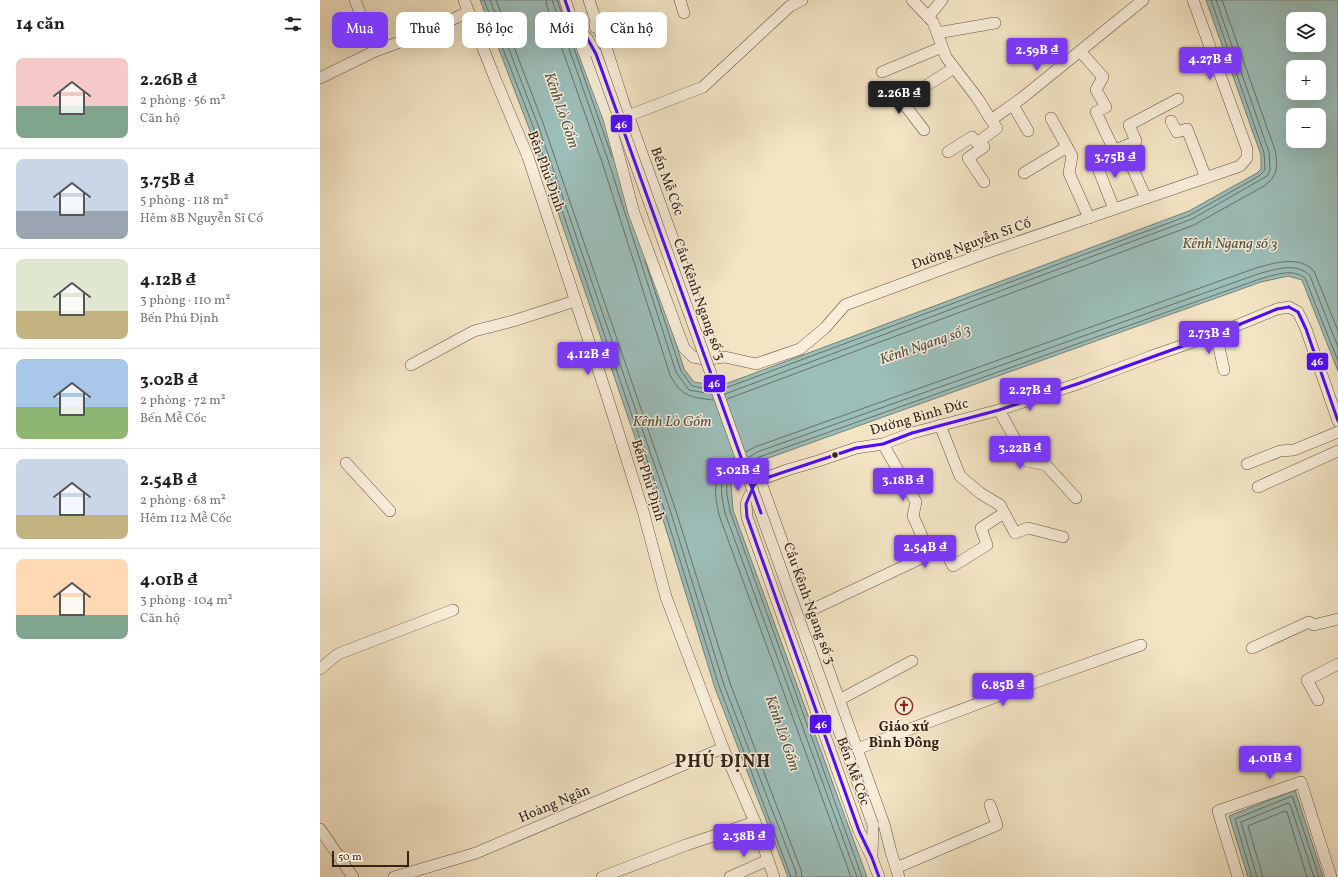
<!DOCTYPE html>
<html lang="vi">
<meta charset="utf-8">
<style>
body{margin:0;font-family:Vollkorn,serif;background:#f2f2f2;color:#202124;height:100vh;display:flex;flex-direction:column;font-size:15px;white-space:nowrap}
*{box-sizing:border-box;margin:0}
p{font-size:13px;color:#757577}
.icon{flex:none;width:22px;height:22px;fill:none;stroke:currentColor;stroke-width:2;stroke-linecap:round;stroke-linejoin:round}
.map{position:relative;flex:1;overflow:hidden}
.sheet{display:flex;flex-direction:column;background:#fff;width:320px}
.sheet>*{flex:none}
.hud{position:absolute;left:12px;top:12px;width:380px;height:36px;display:flex;gap:8px}
.controls{position:absolute;left:966px;top:12px;display:grid;gap:8px}
.controls a{display:grid;place-items:center;width:40px;height:40px;border-radius:8px;background:#fff;box-shadow:0 4px 16px #0002;font-size:20px}
.scale{position:absolute;left:12px;bottom:10px;width:77px;box-sizing:border-box;padding-left:4px;border:2px solid #372316;border-top:0;font-size:11px;line-height:14px;white-space:nowrap;color:#372316;-webkit-text-stroke:3px #f7edd9;paint-order:stroke}
.price{position:absolute;translate:-50% -34px;padding:0 9px;border-radius:4px;background:#7c3aed;color:#fff;font-size:13px;line-height:26px;filter:drop-shadow(0 1px 2px #0008)}
.price::after{content:'';position:absolute;left:50%;top:24px;width:12px;height:9px;margin-left:-6px;background:inherit;clip-path:polygon(0 0,100% 0,50% 100%)}
.price.on{background:#222;color:#fff}
ul{padding:0;list-style:none}
li{display:flex;align-items:center;gap:12px;height:100px;padding:0 16px}
li+li{border-top:1px solid #e0e0e0}
li span{display:grid;place-items:center;flex:none;width:112px;height:80px;border-radius:8px;color:#555}
li>.icon{margin-inline-start:auto}
span .icon{width:48px;height:48px;fill:#fffc;stroke-width:1}
li b{font-size:17px}
h2{display:flex;justify-content:space-between;align-items:center;height:48px;padding:0 16px;font-size:17px}
.chip{padding:0 14px;border-radius:8px;background:#fff;box-shadow:0 4px 16px #0002;font-size:14px;line-height:36px}
.chip.on{background:#7c3aed;color:#fff}
main{display:flex;flex:1;min-height:0}
.map>svg:first-child{display:block}
.water{fill:#9cbeb9;stroke:#748078;fill-rule:evenodd}
.lines{fill:none;stroke-linecap:round;stroke-linejoin:round}
.shore{stroke:#6a7068;stroke-width:1}
.minor-casing{stroke:#665342;stroke-width:12}
.minor{stroke:#f7edd9;stroke-width:11}
.minor-bridge-casing{stroke:#665342;stroke-width:12;stroke-linecap:butt}
.minor-bridge{stroke:#f7edd9;stroke-width:11}
.bus-1-casing{stroke:#f7edd9;stroke-width:6}
.bus-1{stroke:#4f0aff;stroke-width:3}
.bus-dot{fill:#372316;stroke:#f7edd9;stroke-width:1.5}
.labels{text-anchor:middle;stroke-width:3;stroke-linejoin:round;paint-order:stroke}
.street-label{font-size:14px;fill:#372316;stroke:#f7edd9}
.poi-label{font-size:14px;font-weight:bold;fill:#372316;stroke:#f7edd9}
.water-label{font-size:15px;font-style:italic;fill:#555247;stroke:#f7edd9}
.district-label{font-size:18px;font-weight:bold;letter-spacing:1px;fill:#372316;stroke:#f7edd9}
.line-badge{stroke:#f7edd9;stroke-width:1.5}
.badge-label{font-size:11px;text-anchor:middle;font-weight:bold;fill:#fff}
</style>
<main>
<section class="sheet">
<h2>14 căn<svg class="icon" aria-label="filters" viewBox="0 0 24 24"><path d="M4 7h16M4 17h16"/><circle cx="9" cy="7" r="2"/><circle cx="15" cy="17" r="2"/></svg></h2>
<ul>
<li><span style="background:linear-gradient(#f6c9c9 60%,#7fa58c 0)"><svg class="icon" aria-label="home" viewBox="0 0 24 24"><path d="M3 11l9-7 9 7M6 9v11h12V9"/></svg></span><div><b>2.26B ₫</b><p>2 phòng · 56 m²</p><p>Căn hộ</p></div></li>
<li><span style="background:linear-gradient(#c9d6e8 65%,#9aa5b1 0)"><svg class="icon" aria-label="home" viewBox="0 0 24 24"><path d="M3 11l9-7 9 7M6 9v11h12V9"/></svg></span><div><b>3.75B ₫</b><p>5 phòng · 118 m²</p><p>Hẻm 8B Nguyễn Sĩ Cố</p></div></li>
<li><span style="background:linear-gradient(#dfe7d0 65%,#c2b280 0)"><svg class="icon" aria-label="home" viewBox="0 0 24 24"><path d="M3 11l9-7 9 7M6 9v11h12V9"/></svg></span><div><b>4.12B ₫</b><p>3 phòng · 110 m²</p><p>Bến Phú Định</p></div></li>
<li><span style="background:linear-gradient(#a9c7e8 60%,#8fb573 0)"><svg class="icon" aria-label="home" viewBox="0 0 24 24"><path d="M3 11l9-7 9 7M6 9v11h12V9"/></svg></span><div><b>3.02B ₫</b><p>2 phòng · 72 m²</p><p>Bến Mễ Cốc</p></div></li>
<li><span style="background:linear-gradient(#c9d6e8 70%,#c2b280 0)"><svg class="icon" aria-label="home" viewBox="0 0 24 24"><path d="M3 11l9-7 9 7M6 9v11h12V9"/></svg></span><div><b>2.54B ₫</b><p>2 phòng · 68 m²</p><p>Hẻm 112 Mễ Cốc</p></div></li>
<li><span style="background:linear-gradient(#ffd9b3 70%,#7fa58c 0)"><svg class="icon" aria-label="home" viewBox="0 0 24 24"><path d="M3 11l9-7 9 7M6 9v11h12V9"/></svg></span><div><b>4.01B ₫</b><p>3 phòng · 104 m²</p><p>Căn hộ</p></div></li>
</ul>
</section>
<div class="map">
<svg width="1018" height="877" viewBox="0 0 1018 877">
<rect width="100%" height="100%" fill="#f3e4c4"/>
<filter id="stains"><feTurbulence type="fractalNoise" baseFrequency=".005" numOctaves="4"/><feColorMatrix values="0 0 0 0 .2 0 0 0 0 .09 0 0 0 0 .02 0 0 0 .5 -.17"/></filter>
<radialGradient id="worn" r=".72"><stop offset=".6" stop-color="#630" stop-opacity="0"/><stop offset="1" stop-color="#630" stop-opacity=".3"/></radialGradient>
<g class="water">
<path d="M 160,0 L 240,0 L 297,157 L 364,369 L 374,382 L 400,386 L 869,211 L 937,173 L 941,169 L 941,155 L 886,0 L 1018,0 L 1018,371 L 982,280 L 968,276 L 941,282 L 440,461 L 414,478 L 411,483 L 413,510 L 547,877 L 468,877 L 395,688 L 341,513 L 209,128 ZM 973,19 L 999,19 L 999,45 L 973,45 ZM 973,67 L 999,67 L 999,93 L 973,93 ZM 973,115 L 999,115 L 999,141 L 973,141 Z"/>
<path d="M 975,790 L 1003,877 L 928,877 L 909,816 Z"/>
</g>
<g class="lines">
<g class="shore">
<path d="M 164,0 L 213,126 L 345,512 L 399,686 L 471,877"/>
<path d="M 170,0 L 218,125 L 350,510 L 404,685 L 476,872 L 476,877"/>
<path d="M 176,0 L 223,123 L 355,508 L 410,683 L 481,870 L 482,877"/>
<path d="M 226,0 L 227,6 L 282,162 L 350,375 C 362,397 370,397 393,400"/>
<path d="M 232,0 L 288,160 L 356,372 L 369,390 L 391,394"/>
<path d="M 237,0 L 292,157"/>
<path d="M 325,261 L 361,371 L 372,386 L 389,389"/>
<path d="M 403,389 L 870,215 L 939,176 L 945,170 L 944,153 L 891,0"/>
<path d="M 405,394 L 872,219 L 947,176 L 950,170 L 949,152 L 896,0"/>
<path d="M 407,399 L 874,225 L 944,186 C 958,176 958,166 955,150 L 902,0"/>
<path d="M 426,452 L 435,447 L 936,268 C 954,263 979,255 994,271 L 1018,331"/>
<path d="M 428,458 L 437,452 L 938,274 C 953,270 977,261 990,276 L 1018,347"/>
<path d="M 415,459 C 391,475 394,489 399,515 L 531,877"/>
<path d="M 430,463 L 439,457 L 940,279 C 954,275 973,268 985,278 L 1018,361"/>
<path d="M 417,465 C 396,479 401,491 405,513 L 537,877"/>
<path d="M 419,470 C 401,482 407,493 410,511 L 542,877"/>
<path d="M 932,877 L 915,819 L 972,796 L 973,798 L 999,877"/>
<path d="M 937,877 L 921,822 L 968,803 L 970,804 L 994,877"/>
<path d="M 943,877 L 928,826 L 965,811 L 967,812 L 987,877"/>
</g>
<defs>
<g id="minor">
<path d="M 35,0 L 55,51"/>
<path d="M 144,0 L 176,81 L 208,157 L 287,396 L 323,511 L 346,597 L 403,748 L 435,822 L 454,877"/>
<path d="M 245,0 L 254,26 L 267,38 L 276,54"/>
<path d="M 269,0 L 276,21 L 275,27"/>
<path d="M 360,0 L 364,13"/>
<path d="M 592,0 L 613,22 L 626,57 L 658,99 L 671,120"/>
<path d="M 608,17 L 622,0"/>
<path d="M 276,21 L 285,44 L 303,101 L 396,358"/>
<path d="M 254,26 L 289,119 L 314,213 L 364,348 L 373,357 L 389,360 L 396,358 L 405,357 L 436,364 L 480,349 L 505,328 L 525,305 L 663,254 L 920,166 L 927,158 L 927,149 L 873,0"/>
<path d="M 617,33 L 675,23"/>
<path d="M 760,51 L 783,77 L 776,90 L 786,107 L 776,112 L 794,150 L 803,147 L 826,198"/>
<path d="M 562,72 L 622,47"/>
<path d="M 0,78 L 55,51 L 102,34 L 148,12"/>
<path d="M 571,87 L 604,130"/>
<path d="M 582,101 L 634,68"/>
<path d="M 693,105 L 708,131"/>
<path d="M 308,116 L 383,87 L 470,6 L 482,0"/>
<path d="M 731,118 L 752,156 L 749,173 L 769,218"/>
<path d="M 851,121 L 857,132 L 867,129 L 886,178"/>
<path d="M 660,141 L 664,147 L 648,158 L 664,182"/>
<path d="M 803,147 L 816,141 L 809,125 L 858,99"/>
<path d="M 628,152 L 652,137 L 657,143 L 677,128 L 671,120 L 702,98 L 823,0"/>
<path d="M 774,158 L 794,209"/>
<path d="M 704,173 L 747,147"/>
<path d="M 896,334 L 904,370"/>
<path d="M 91,365 L 154,331 L 193,321 L 255,301"/>
<path d="M 679,410 L 707,461 L 726,465 L 756,498"/>
<path d="M 620,425 L 640,476 L 660,493 L 680,505 L 695,533 L 708,528 L 743,537"/>
<path d="M 563,444 L 596,502 L 593,516 L 610,554"/>
<path d="M 26,463 L 70,511"/>
<path d="M 927,464 L 960,451 L 974,450 L 1018,432"/>
<path d="M 440,480 L 564,824 L 571,852 L 579,877"/>
<path d="M 938,487 L 1018,451"/>
<path d="M 487,612 L 610,554 L 624,549 L 633,566 L 667,545 L 661,528 L 684,513"/>
<path d="M 932,648 L 989,622 L 994,625 L 1018,619"/>
<path d="M 0,669 L 18,654 L 133,610"/>
<path d="M 519,700 L 592,661"/>
<path d="M 998,700 L 987,680 L 1018,664"/>
<path d="M 537,749 L 702,687 L 821,645"/>
<path d="M 0,829 L 33,877"/>
<path d="M 552,855 L 553,825"/>
<path d="M 576,868 L 677,825 L 670,805"/>
<path d="M 74,877 L 156,853 L 403,748"/>
<path d="M 282,877 L 366,845 L 435,822"/>
<path d="M 410,877 L 448,860"/>
<path d="M 559,877 L 552,858 L 539,831 L 427,517 L 426,504 L 434,485 L 440,480 L 467,470 L 498,461 L 536,448 L 563,444 L 592,433 L 679,410 L 760,383 L 832,356 L 896,334 L 957,309 L 969,307 L 978,312 L 986,329 L 1018,421"/>
<path d="M 918,877 L 898,811 L 981,782 L 1011,877"/>
</g>
</defs>
<use href="#minor" class="minor-casing"/>
<use href="#minor" class="minor"/>
<defs>
<path id="minor-bridge" d="M 276,54 L 553,825"/>
</defs>
<use href="#minor-bridge" class="minor-bridge-casing"/>
<use href="#minor-bridge" class="minor-bridge"/>
<defs>
<g id="bus-1">
<path d="M 245,0 L 254,26 L 267,38 L 276,54 L 441,513"/>
<path d="M 969,307 L 978,312 L 986,329 L 1018,421"/>
<path d="M 559,877 L 552,858 L 539,831 L 427,517 L 426,504 L 434,485 L 440,480 L 536,448 L 563,444 L 592,433 L 679,410 L 760,383 L 896,334 L 957,309 L 969,307"/>
</g>
</defs>
<use href="#bus-1" class="bus-1-casing"/>
<use href="#bus-1" class="bus-1"/>
</g>
<defs>
<symbol id="church-ring" viewBox="-11 -11 22 22"><circle r="9.5" fill="#f7edd9" stroke="#8f2418" stroke-width="1.5"/><path d="M-1.2-6h2.4v3.5h3.3v2.4h-3.3V6h-2.4V-.1h-3.3v-2.4h3.3Z" fill="#8f2418"/></symbol>
</defs>
<g fill-rule="evenodd">
<use href="#church-ring" x="574" y="696" width="20" height="20"/>
</g>
<circle class="bus-dot" cx="515" cy="455" r="3.5"/>
<g class="labels">
<g class="street-label">
<text transform="translate(227 171) rotate(70)" y="5">Bến Phú Định</text>
<text transform="translate(348 181) rotate(70)" y="5">Bến Mễ Cốc</text>
<text transform="translate(651 243) rotate(-20)" y="5">Đường Nguyễn Sĩ Cố</text>
<text transform="translate(380 299) rotate(70)" y="5">Cầu Kênh Ngang số 3</text>
<text transform="translate(599 416) rotate(-16)" y="5">Đường Bình Đức</text>
<text transform="translate(329 480) rotate(73)" y="5">Bến Phú Định</text>
<text transform="translate(490 603) rotate(70)" y="5">Cầu Kênh Ngang số 3</text>
<text transform="translate(534 771) rotate(70)" y="5">Bến Mễ Cốc</text>
<text transform="translate(234 803) rotate(-23)" y="5">Hoàng Ngân</text>
</g>
<g class="poi-label">
<text x="584" y="731">Giáo xứ<tspan x="584" dy="16">Bình Đông</tspan></text>
</g>
<g class="water-label">
<text transform="translate(242 110) rotate(71)" y="5">Kênh Lò Gốm</text>
<text x="910" y="248">Kênh Ngang số 3</text>
<text transform="translate(605 344) rotate(-19)" y="5">Kênh Ngang số 3</text>
<text x="352" y="426">Kênh Lò Gốm</text>
<text transform="translate(463 733) rotate(71)" y="5">Kênh Lò Gốm</text>
</g>
<g class="district-label">
<text x="403" y="767">PHÚ ĐỊNH</text>
</g>
</g>
<g class="line-badge">
<rect x="290" y="114" width="23" height="19" rx="4" fill="#4f0aff"/>
<rect x="986" y="352" width="23" height="19" rx="4" fill="#4f0aff"/>
<rect x="383" y="374" width="23" height="19" rx="4" fill="#4f0aff"/>
<rect x="489" y="714" width="23" height="20" rx="4" fill="#4f0aff"/>
</g>
<g class="badge-label">
<text x="301" y="128">46</text>
<text x="997" y="365">46</text>
<text x="394" y="387">46</text>
<text x="501" y="728">46</text>
</g>
<rect width="100%" height="100%" filter="url(#stains)"/>
<rect width="100%" height="100%" fill="url(#worn)"/>
</svg>
<div class="controls">
<a><svg class="icon" aria-label="layers" viewBox="0 0 24 24"><path d="M12 4l9 5-9 5-9-5zM3 14l9 5 9-5"/></svg></a>
<a>+</a>
<a>−</a>
</div>
<div class="scale">50 m</div>
<b class="price" style="left:717px;top:72px">2.59B ₫</b>
<b class="price" style="left:890px;top:81px">4.27B ₫</b>
<b class="price on" style="left:579px;top:115px">2.26B ₫</b>
<b class="price" style="left:795px;top:179px">3.75B ₫</b>
<b class="price" style="left:889px;top:355px">2.73B ₫</b>
<b class="price" style="left:268px;top:376px">4.12B ₫</b>
<b class="price" style="left:710px;top:412px">2.27B ₫</b>
<b class="price" style="left:700px;top:470px">3.22B ₫</b>
<b class="price" style="left:418px;top:492px">3.02B ₫</b>
<b class="price" style="left:583px;top:502px">3.18B ₫</b>
<b class="price" style="left:605px;top:569px">2.54B ₫</b>
<b class="price" style="left:683px;top:707px">6.85B ₫</b>
<b class="price" style="left:950px;top:780px">4.01B ₫</b>
<b class="price" style="left:424px;top:858px">2.38B ₫</b>
<div class="hud">
<a class="chip on">Mua</a>
<a class="chip">Thuê</a>
<a class="chip">Bộ lọc</a>
<a class="chip">Mới</a>
<a class="chip">Căn hộ</a>
</div>
</div>
</main>
